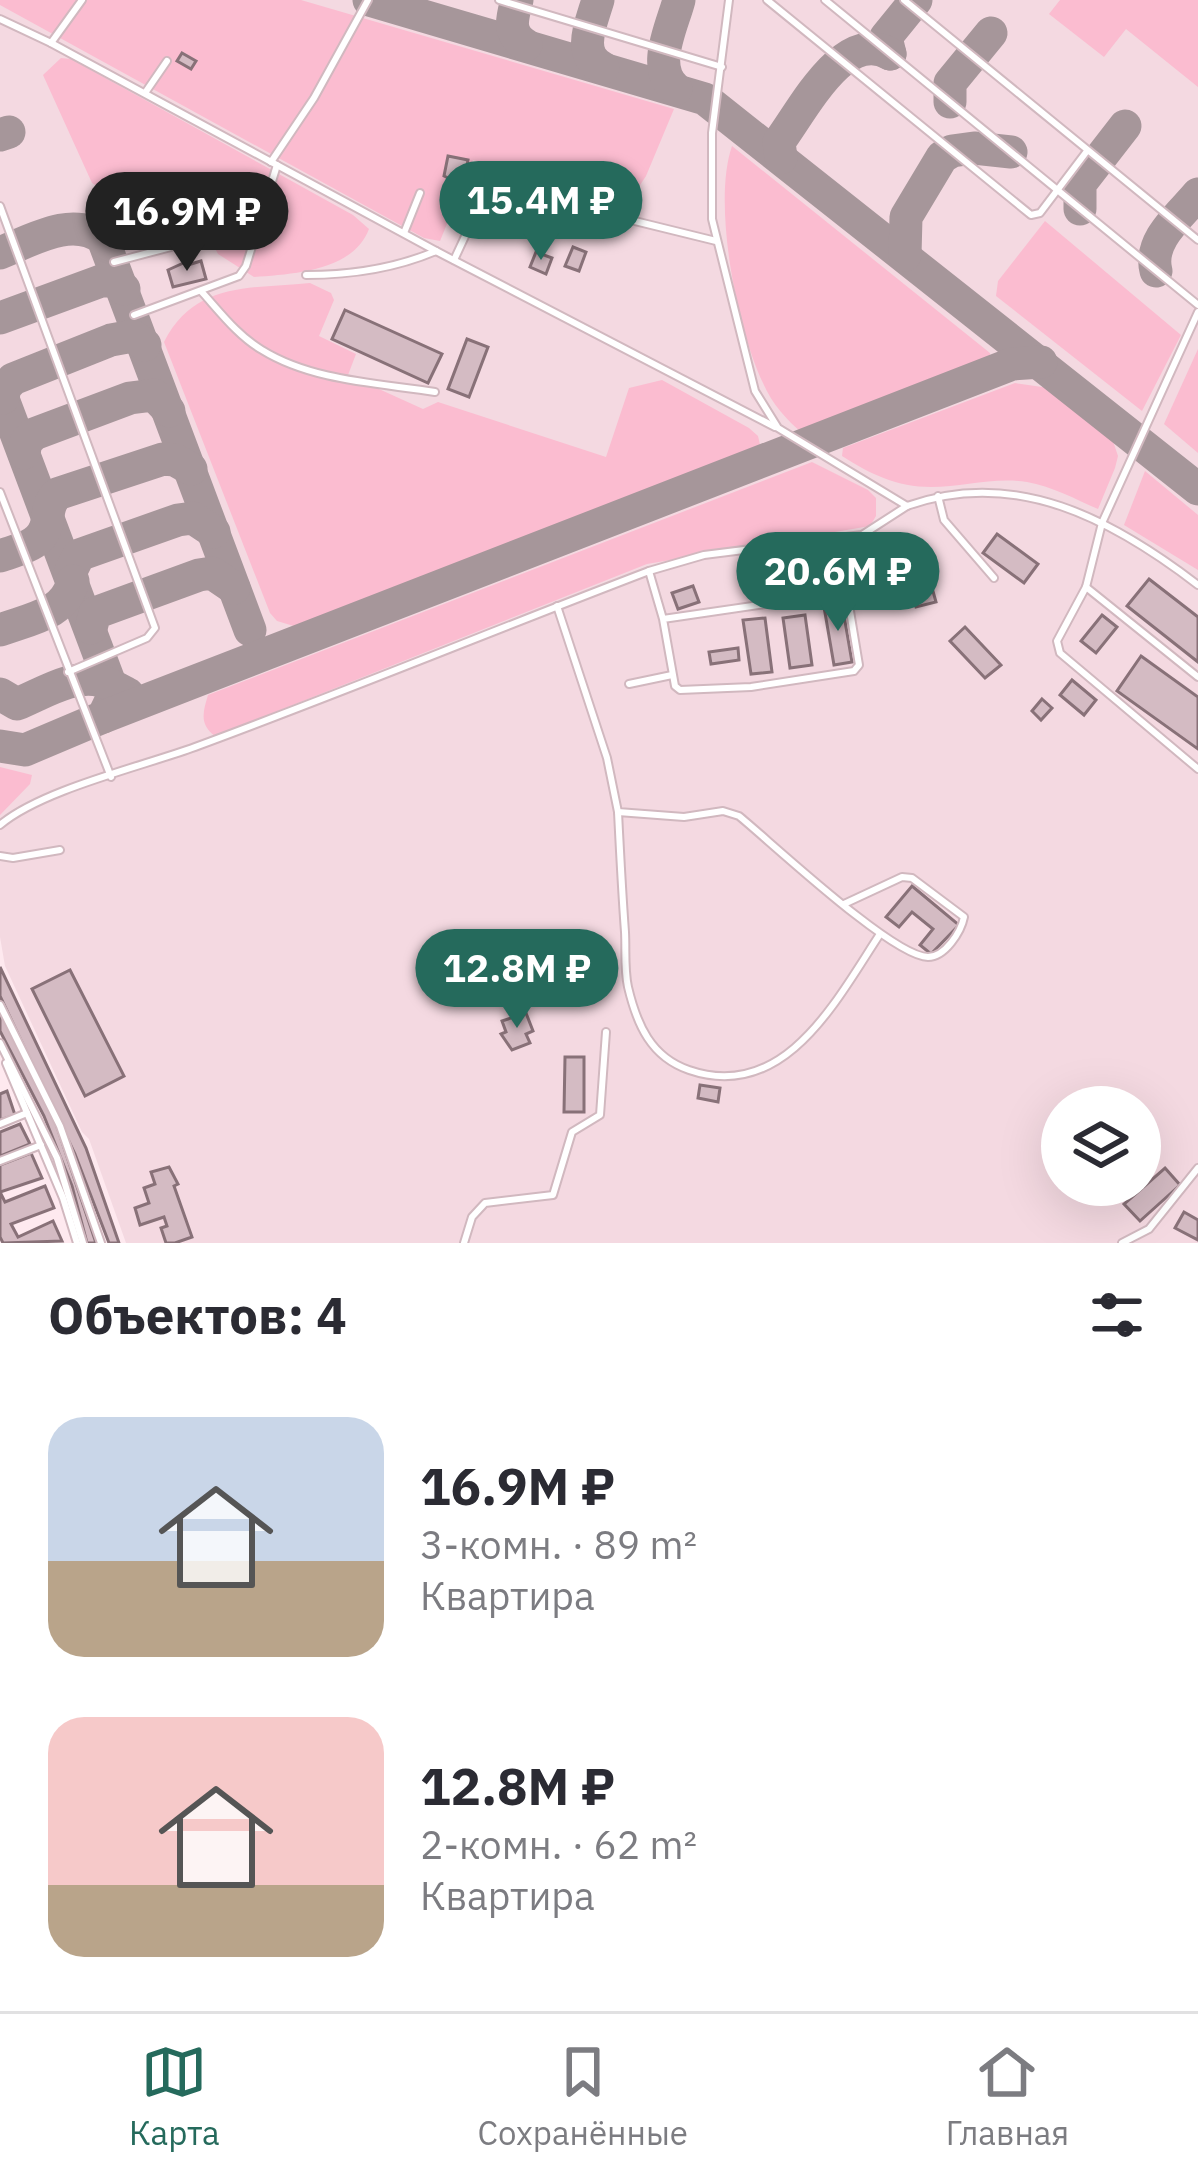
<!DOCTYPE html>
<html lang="ru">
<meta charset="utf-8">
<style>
body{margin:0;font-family:"IBM Plex Sans",sans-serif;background:#f7f7f7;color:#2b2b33;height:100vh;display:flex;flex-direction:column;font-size:45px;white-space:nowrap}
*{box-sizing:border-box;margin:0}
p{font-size:39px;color:#7c7c81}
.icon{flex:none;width:66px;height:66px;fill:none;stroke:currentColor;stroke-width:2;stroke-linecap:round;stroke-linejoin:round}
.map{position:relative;height:1243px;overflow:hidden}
.panel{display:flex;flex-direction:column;background:#fff;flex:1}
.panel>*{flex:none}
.controls{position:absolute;left:1041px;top:1086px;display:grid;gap:24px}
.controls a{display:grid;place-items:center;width:120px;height:120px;border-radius:50%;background:#fff;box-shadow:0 12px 48px #0002;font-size:60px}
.price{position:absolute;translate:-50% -102px;padding:0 27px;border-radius:42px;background:#256a5c;color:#fff;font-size:39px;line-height:78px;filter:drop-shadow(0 3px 6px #0008)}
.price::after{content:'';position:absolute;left:50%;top:72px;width:36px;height:27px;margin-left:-18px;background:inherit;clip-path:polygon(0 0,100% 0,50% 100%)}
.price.on{background:#222;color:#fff}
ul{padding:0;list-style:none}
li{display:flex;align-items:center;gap:36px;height:300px;padding:0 48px}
li span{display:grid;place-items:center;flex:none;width:336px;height:240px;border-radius:36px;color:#555}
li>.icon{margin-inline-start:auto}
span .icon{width:144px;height:144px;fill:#fffc;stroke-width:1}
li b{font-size:51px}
h2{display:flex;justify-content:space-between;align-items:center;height:144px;padding:0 48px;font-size:51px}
.tab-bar{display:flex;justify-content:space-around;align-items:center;height:168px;border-top:3px solid #e1e1e2;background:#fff;font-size:33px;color:#7c7c81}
.tab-bar a{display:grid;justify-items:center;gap:6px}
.tab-bar .on{color:#256a5c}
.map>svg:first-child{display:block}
.built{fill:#f4d9e1;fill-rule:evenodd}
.grass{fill:#fbbcd0}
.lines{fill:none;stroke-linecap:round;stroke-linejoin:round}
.taxiway{stroke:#a6969a;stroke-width:33}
.building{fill:#d4bbc3;stroke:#887178;stroke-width:3}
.service-casing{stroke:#d1b8bf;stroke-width:10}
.service{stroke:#fff;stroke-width:6}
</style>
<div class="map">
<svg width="1198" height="1243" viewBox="0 0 1198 1243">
<rect width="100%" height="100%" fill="#fee9ef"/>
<path class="built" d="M 0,0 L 1198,0 L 1198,1243 L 126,1243 L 89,1139 L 82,1132 L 5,966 L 0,937 ZM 1062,1107 L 1140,1107 L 1140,1185 L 1062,1185 Z"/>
<g class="grass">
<path d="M 0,0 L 301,0 L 674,109 L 646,176 L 628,203 L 473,160 L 440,241 L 424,238 L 0,5 Z"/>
<path d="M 1060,0 L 1198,0 L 1198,87 L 1126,29 L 1104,57 L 1049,14 Z"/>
<path d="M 61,58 L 71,59 L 353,215 L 369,229 C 353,271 294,274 254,277 L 218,254 L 207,233 L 230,225 L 223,206 L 193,215 L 189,202 L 163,210 L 158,197 L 128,206 L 92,183 L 43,75 Z"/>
<path d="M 732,146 L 990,353 L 990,360 L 803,434 C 786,419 772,404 763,383 C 737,328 712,204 732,146 Z"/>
<path d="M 1045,221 L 1181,335 L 1142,411 L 996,296 L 998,281 Z"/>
<path d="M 310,283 L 331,293 L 334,300 L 319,336 L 356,354 L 348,375 L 423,409 L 438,402 L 606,457 L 629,388 L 662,380 L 749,428 L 758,436 L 761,449 L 297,627 L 277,621 L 270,613 L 164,342 C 195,281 252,289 310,283 Z"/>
<path d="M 1198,349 L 1198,453 L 1164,424 Z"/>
<path d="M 1015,383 L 1049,388 L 1113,441 L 1118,456 L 1115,468 L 1098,509 C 1075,499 1051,486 1027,482 C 994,477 963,487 931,487 C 897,487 870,474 842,456 L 843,448 Z"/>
<path d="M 812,462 L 868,490 L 876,498 L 876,516 L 870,526 L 647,564 L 215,736 C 199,724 203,712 208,695 Z"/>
<path d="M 1145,471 L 1198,515 L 1198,570 L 1124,525 Z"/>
<path d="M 0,767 L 32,775 L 30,784 L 0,815 Z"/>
</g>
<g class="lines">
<g class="taxiway">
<path d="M 369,0 L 705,99 L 1198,489"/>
<path d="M 517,0 C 512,18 507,34 526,45"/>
<path d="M 598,0 C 591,24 576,54 603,68"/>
<path d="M 890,54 L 886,37 L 916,0"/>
<path d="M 676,89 C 650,68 672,27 679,0"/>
<path d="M 950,102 L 950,83 L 991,33"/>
<path d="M 0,135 L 9,132"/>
<path d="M 781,158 L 779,142 C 803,110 844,27 890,54"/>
<path d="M 1080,209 L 1080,184 L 1125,126"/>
<path d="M 0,253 C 32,240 73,215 103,239 L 250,630"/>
<path d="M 905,255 L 906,217 L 942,157 L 952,151 L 974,148 L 1011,152"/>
<path d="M 1156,271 C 1148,240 1180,216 1198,194"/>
<path d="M 0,318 L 101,281 L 114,281 L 124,289"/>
<path d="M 0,391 L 114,694 L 103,717 L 25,750 L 0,746"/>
<path d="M 3,398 L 5,387 L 13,379 L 111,340 L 133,336 L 145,345"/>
<path d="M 24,453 L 26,442 L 34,434 L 130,398 L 154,395 L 169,411"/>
<path d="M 0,556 C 19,549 43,546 47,522 C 49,509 49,504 57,494 L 163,459 L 175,460 L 191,469"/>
<path d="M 70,573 L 79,555 L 178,520 L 193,518 L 214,532"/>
<path d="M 91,628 L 95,613 L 199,575 L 212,573 L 234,588"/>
<path d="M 0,630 C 29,619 65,615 73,581"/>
<path d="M 0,694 L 17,704 C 42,694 74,673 101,681 C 111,684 119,690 128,694"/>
<path d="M 103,717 L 1012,364 L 1041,362"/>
</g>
</g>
<g class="building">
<path d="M 182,53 L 196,61 L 191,69 L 177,61 Z"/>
<path d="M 448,156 L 468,160 L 463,185 L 444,176 Z"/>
<path d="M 221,209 L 226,224 L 204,232 L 199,216 Z"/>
<path d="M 573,247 L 586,252 L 579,271 L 565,266 Z"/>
<path d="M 536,252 L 552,258 L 546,274 L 530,267 Z"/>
<path d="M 190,260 L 191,264 L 201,261 L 206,279 L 173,287 L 168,270 Z"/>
<path d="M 345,310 L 442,354 L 428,383 L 332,339 Z"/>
<path d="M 467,339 L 488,347 L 469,397 L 448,389 Z"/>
<path d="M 997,534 L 1038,564 L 1024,583 L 983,553 Z"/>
<path d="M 922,552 L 936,602 L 916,607 L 903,557 Z"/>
<path d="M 1149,579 L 1198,617 L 1198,662 L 1127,606 Z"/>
<path d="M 693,586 L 699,602 L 678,609 L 672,593 Z"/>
<path d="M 842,604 L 852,662 L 834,665 L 824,607 Z"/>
<path d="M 805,615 L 812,665 L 790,668 L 783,618 Z"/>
<path d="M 1102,615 L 1117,627 L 1096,653 L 1081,641 Z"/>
<path d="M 765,618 L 772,672 L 751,674 L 743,620 Z"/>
<path d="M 965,627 L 1001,665 L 985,678 L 950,641 Z"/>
<path d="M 738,648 L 739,660 L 711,664 L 709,652 Z"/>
<path d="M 1141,656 L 1198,697 L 1198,749 L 1117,691 Z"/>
<path d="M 1072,680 L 1096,700 L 1084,715 L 1060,695 Z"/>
<path d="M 1042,699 L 1052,708 L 1041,720 L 1032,711 Z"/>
<path d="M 912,886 L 959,925 L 931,954 L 920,945 L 933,929 L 912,912 L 899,927 L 886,917 Z"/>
<path d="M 0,967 L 86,1148 L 119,1243 L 109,1243 L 75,1154 L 0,996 Z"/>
<path d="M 70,970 L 124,1076 L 85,1096 L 32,989 Z"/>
<path d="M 0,1009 L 52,1112 L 96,1243 L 87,1243 L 72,1186 L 44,1116 L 0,1031 Z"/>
<path d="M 526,1013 L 533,1031 L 526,1034 L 530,1043 L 512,1050 L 501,1034 L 506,1032 L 502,1021 Z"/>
<path d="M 565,1057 L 584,1057 L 584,1112 L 564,1112 Z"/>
<path d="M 700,1085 L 720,1088 L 718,1102 L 698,1098 Z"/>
<path d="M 7,1091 L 15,1115 L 0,1120 L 0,1094 Z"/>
<path d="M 20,1124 L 30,1144 L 0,1156 L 0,1132 Z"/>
<path d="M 31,1153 L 42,1178 L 0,1192 L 5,1202 L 45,1186 L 54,1208 L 11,1224 L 18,1237 L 53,1221 L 62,1241 L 3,1243 L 0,1237 L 0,1165 Z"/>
<path d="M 169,1167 L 178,1184 L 174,1186 L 192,1237 L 175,1243 L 166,1243 L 161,1228 L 167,1226 L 164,1217 L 140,1225 L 135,1208 L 149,1203 L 144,1188 L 155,1184 L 151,1172 Z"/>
<path d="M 1165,1168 L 1180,1185 L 1140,1221 L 1124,1204 Z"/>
<path d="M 1184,1212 L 1198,1220 L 1198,1240 L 1175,1228 Z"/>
</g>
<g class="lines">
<defs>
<g id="service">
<path d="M 499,0 L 722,67"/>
<path d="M 729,0 L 712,133 L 712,219 L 755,391 L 778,428 L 907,506 C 1015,467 1112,519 1198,585"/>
<path d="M 767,0 L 1031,215 L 1040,213 L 1087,151"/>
<path d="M 825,0 L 1198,305"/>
<path d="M 904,0 L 1198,240"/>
<path d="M 0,19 L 51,43 L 436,251 L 775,427"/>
<path d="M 51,43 L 82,0"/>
<path d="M 145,93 L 167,61"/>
<path d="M 271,162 L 314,98 L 368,0"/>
<path d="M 0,206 L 155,628 L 147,638 L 68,672"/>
<path d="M 404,233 L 420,193"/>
<path d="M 454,260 L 480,204 L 496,190 L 509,190 L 716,241"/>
<path d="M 114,262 L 171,247"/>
<path d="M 306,275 C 350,275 396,268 436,251"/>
<path d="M 201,291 C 220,312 238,336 262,350 C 312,381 378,383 435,392"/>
<path d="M 1198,312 L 1102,523 L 1086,587 L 1057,641 L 1060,653 L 1198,769"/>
<path d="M 134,315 L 239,276 L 246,266 L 277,165"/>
<path d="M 0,492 L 111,777"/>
<path d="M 938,496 L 944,520 L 994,578"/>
<path d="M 649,571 L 663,619 L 675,686 L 680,690 L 751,687 L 854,671 L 859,665 L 848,599 L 841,593 L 663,619"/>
<path d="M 1086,587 L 1198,677"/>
<path d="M 557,606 L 607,758 L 618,812 L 684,817 L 723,811 L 739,816 C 771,842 893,957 928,957 C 945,957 961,932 964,917 L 912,878 L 902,877 L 844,904"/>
<path d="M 629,684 L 672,675"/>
<path d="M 618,812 C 620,852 622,892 625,932 C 626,949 624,969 628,987 C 637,1025 651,1057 689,1070 C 785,1103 837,999 880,934"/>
<path d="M 0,825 C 41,790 140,767 195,747 C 347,691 497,629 649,571 L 704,555 L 862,535 L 907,506"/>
<path d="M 0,856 L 13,858 L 60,850"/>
<path d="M 0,1005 L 60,1126 L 101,1243"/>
<path d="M 0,1043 L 57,1158 L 83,1243"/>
<path d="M 6,1063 L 63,1198 L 77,1243"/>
<path d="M 0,1124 L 27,1113"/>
<path d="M 0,1161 L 41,1145"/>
<path d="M 464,1243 L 472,1217 L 485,1203 L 553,1195 L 572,1132 L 600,1115 L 606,1032"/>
<path d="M 1122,1243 L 1149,1229 L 1198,1168"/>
</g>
</defs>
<use href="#service" class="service-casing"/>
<use href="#service" class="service"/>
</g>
</svg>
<div class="controls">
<a><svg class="icon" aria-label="layers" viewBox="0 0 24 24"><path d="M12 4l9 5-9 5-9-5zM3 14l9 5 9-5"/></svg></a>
</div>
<b class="price" style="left:541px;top:263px">15.4M ₽</b>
<b class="price on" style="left:187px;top:274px">16.9M ₽</b>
<b class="price" style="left:838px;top:634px">20.6M ₽</b>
<b class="price" style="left:517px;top:1031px">12.8M ₽</b>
</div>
<section class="panel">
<h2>Объектов: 4<svg class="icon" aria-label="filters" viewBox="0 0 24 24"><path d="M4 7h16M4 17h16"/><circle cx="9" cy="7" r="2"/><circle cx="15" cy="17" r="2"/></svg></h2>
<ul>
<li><span style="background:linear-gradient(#c9d6e8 60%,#b9a48a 0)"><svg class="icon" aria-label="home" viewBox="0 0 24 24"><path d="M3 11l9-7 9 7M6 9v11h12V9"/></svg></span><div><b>16.9M ₽</b><p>3-комн. · 89 m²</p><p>Квартира</p></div></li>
<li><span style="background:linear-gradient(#f6c9c9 70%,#b9a48a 0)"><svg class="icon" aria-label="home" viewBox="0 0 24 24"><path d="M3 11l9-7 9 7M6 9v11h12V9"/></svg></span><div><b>12.8M ₽</b><p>2-комн. · 62 m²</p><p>Квартира</p></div></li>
</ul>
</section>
<nav class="tab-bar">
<a class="on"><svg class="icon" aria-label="map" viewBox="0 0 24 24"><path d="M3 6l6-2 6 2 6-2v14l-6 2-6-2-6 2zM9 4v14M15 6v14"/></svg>Карта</a>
<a><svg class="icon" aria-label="saved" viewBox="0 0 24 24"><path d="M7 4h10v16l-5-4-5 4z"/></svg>Сохранённые</a>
<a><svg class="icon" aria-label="home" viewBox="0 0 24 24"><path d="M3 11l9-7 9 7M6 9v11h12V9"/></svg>Главная</a>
</nav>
